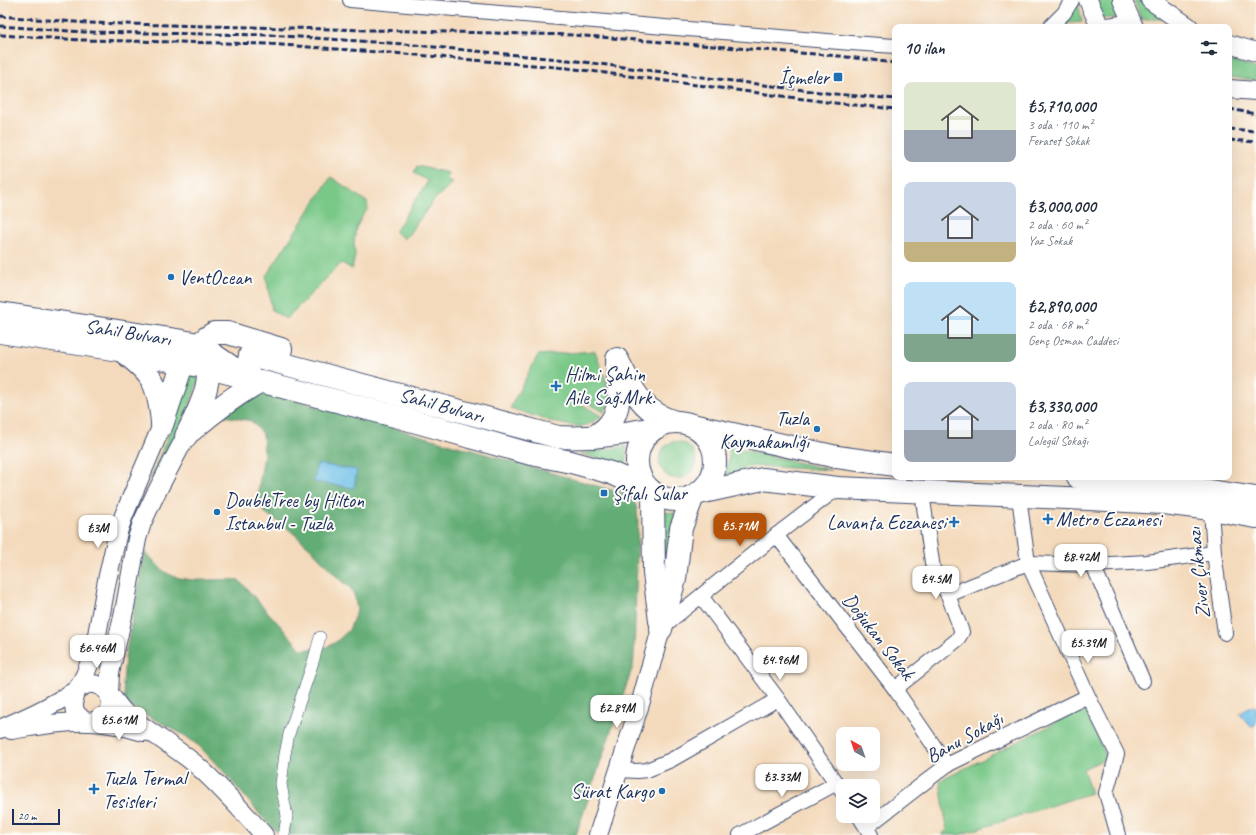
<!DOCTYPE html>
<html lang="tr">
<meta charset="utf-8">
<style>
body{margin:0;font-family:Caveat,sans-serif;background:#f2f2f3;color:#1f2937;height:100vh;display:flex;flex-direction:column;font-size:15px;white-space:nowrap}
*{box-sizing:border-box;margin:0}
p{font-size:13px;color:#747a83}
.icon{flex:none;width:22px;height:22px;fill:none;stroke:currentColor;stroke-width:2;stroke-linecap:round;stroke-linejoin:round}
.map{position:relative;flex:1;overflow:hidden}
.sheet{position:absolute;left:892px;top:24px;width:340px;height:456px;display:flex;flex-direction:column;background:#fff;border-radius:8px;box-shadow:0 4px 16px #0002}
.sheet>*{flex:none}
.needle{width:26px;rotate:320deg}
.tools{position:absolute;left:836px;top:727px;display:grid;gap:8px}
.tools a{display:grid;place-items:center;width:44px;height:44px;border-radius:8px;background:#fff;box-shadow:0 4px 16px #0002;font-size:20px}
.scale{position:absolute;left:12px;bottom:10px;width:48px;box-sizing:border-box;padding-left:4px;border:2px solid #1b2f5e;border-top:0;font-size:11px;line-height:14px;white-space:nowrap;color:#1b2f5e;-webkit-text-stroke:3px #fdfcf7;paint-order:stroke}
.price{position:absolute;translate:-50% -34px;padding:0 9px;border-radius:8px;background:#fff;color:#222;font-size:13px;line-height:26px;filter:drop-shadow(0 1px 2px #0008)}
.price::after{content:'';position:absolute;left:50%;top:24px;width:12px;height:9px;margin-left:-6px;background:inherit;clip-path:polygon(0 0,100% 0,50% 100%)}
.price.selected{background:#b45309;color:#fff}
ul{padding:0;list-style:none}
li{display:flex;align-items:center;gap:12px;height:100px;padding:0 12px}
li span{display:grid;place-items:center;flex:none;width:112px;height:80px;border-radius:8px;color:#555}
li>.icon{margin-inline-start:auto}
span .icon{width:48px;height:48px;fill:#fffc;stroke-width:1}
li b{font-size:17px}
h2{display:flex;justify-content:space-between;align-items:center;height:48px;padding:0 12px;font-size:17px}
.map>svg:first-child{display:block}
.green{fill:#79c888;stroke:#4a7c73}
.forest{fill:#62ac74;stroke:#3e6e69}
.water{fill:#6dc0e9;stroke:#4478a4}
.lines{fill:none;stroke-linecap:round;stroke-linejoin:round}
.pedestrian-casing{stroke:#3c496c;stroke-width:12}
.minor-casing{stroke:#3c496c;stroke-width:16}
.tertiary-casing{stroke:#3c496c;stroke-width:20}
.primary-casing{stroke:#3c496c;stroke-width:24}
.pedestrian{stroke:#fff;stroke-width:11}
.minor{stroke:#fff;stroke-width:14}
.tertiary{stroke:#fff;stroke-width:18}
.primary{stroke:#fff;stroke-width:22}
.rail{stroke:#1b2f5e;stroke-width:3;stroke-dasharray:6 3;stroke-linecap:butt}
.poi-dot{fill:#1f6fb2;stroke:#fdfcf7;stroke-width:1.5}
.labels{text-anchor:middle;stroke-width:4;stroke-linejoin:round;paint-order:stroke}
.poi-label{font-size:20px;fill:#1b2f5e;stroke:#fdfcf7;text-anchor:start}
.street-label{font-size:20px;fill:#1b2f5e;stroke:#fdfcf7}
</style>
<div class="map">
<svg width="1256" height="835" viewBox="0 0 1256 835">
<rect width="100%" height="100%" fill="#fdfcf7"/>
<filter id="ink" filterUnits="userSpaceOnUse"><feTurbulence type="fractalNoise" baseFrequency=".025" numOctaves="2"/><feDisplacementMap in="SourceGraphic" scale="8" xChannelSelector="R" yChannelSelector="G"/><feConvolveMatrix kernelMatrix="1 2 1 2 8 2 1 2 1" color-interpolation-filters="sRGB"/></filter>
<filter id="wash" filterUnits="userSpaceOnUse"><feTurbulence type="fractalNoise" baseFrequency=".012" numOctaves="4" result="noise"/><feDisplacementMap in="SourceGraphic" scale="16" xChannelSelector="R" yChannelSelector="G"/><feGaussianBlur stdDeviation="0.9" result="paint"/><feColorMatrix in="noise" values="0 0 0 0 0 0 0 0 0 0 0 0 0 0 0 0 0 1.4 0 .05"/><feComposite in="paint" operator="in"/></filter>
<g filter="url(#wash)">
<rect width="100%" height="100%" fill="#f4dabc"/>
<g class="green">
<path d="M 1078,0 L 1082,22 L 1060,24 Z"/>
<path d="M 1091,0 L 1114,0 L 1120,18 L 1094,18 Z"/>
<path d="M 1134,0 L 1139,0 L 1164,19 L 1141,19 Z"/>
<path d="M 1229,60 L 1256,68 L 1256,80 L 1229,77 Z"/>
<path d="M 417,166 L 448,173 L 447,180 L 453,182 L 434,200 L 405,239 L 395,232 L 428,181 L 414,173 Z"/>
<path d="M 331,177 L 367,202 L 368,209 L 363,215 L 356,228 L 354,242 L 355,256 L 352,269 L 342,263 L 286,319 L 272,310 L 266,276 Z"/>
<path d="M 595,351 C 600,366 610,385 609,400 C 608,404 606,408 604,412 L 570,393 L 568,396 L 601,416 C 595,421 589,425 582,426 C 565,428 527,413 510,408 L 538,355 Z"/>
<path d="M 188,374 L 199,378 L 190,404 L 177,433 L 149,482 L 169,434 Z"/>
<path d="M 672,442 C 696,438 705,469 684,477 C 662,486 648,453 672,442 Z"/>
<path d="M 626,446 L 626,466 L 581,454 Z"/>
<path d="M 727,446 L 831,470 L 754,466 L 744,468 L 726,476 L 729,457 Z"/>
<path d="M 663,512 L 675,513 L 667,576 L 662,580 Z"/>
<path d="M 1085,708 L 1107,758 L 1083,769 L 1091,793 L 959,835 L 941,835 L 947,830 L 940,781 Z"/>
</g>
<path class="forest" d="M 259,392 L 278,395 L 622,493 C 637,499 637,507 638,521 L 634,657 L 633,666 L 576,835 L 280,835 L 263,818 L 223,771 L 199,746 L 184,735 L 135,709 L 126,702 L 123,685 L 125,657 L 145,552 C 152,558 158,567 165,572 C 186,585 215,578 239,580 L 302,650 L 327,647 L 336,642 L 349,630 L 357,610 L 355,597 L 350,587 L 341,581 L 310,548 L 285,526 L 265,513 L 258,501 L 259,486 L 264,455 L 263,435 L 252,421 L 224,416 Z"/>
<g class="water">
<path d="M 317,464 L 357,470 L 354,488 L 314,482 Z"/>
<path d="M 1256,706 L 1256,724 L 1251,727 L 1240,714 L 1249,707 Z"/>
</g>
</g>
<g filter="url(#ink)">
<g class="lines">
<defs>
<path id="pedestrian" d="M 284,835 L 287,816 L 281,784 L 285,754 L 289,734 L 313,662 L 320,637"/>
<g id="minor">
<path d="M 350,0 L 851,43 L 895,46"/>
<path d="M 1050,27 L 1064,13 L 1072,0"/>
<path d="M 1019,497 L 1028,563 L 1088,696 L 1117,754 L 1106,793 L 1118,835"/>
<path d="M 1211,509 L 1214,553 L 1225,633"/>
<path d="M 776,535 L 895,689 L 947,765"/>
<path d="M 1093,565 L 1143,681"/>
<path d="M 948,595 L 1028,563 L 1093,565 L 1147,562 L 1214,553"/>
<path d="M 701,596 L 778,699 L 843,793"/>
<path d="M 661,628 L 784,529 L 838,488"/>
<path d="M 895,689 L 957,640 L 962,632 L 948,595 L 933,569 L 922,493"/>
<path d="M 620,770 L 637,771 L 647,770 L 671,760 L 778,699"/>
<path d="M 859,816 L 871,835"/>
<path d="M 867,827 L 947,765 L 1088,696"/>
<path d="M 740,835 L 837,783"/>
</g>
<g id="tertiary">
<path d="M 1088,0 L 1100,27"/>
<path d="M 1122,0 L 1134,27"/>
<path d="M 1150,0 L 1189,27"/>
<path d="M 1108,27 L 1121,25 L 1134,27"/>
<path d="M 1229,44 L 1256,52"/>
<path d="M 1229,89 L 1256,91"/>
<path d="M 162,425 L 124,515 L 118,532 L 107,580 L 94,651 L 85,675 L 74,695 L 73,700 L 75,712 L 83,720 L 89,722 L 99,720 L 104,718 L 110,709 L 111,704 L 109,694 L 110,673 L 125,607 L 137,539 L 142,523 L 155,495 L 186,436"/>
<path d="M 0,729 C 25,718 50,707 73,692 C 80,688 85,683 92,684 C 107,684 115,704 125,713 C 147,731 172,745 194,763 C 220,785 241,810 264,835"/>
<path d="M 11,730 C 37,726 63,721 89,722 C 108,722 126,727 144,732"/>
<path d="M 598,835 L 641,701 L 661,629"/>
</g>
<g id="primary">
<path d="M 0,313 L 177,340 L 198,344 L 246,377 L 250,355 L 558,437 C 593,439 625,434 658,427"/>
<path d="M 0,332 L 119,350 L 209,368 L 399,417 L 527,453 L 571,462 L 611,473 L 650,490"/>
<path d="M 122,351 C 153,374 158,383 162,422"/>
<path d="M 617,359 C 627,377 636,401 654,412 C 661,417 668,420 676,422"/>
<circle cx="676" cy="461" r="39"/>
<path d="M 162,425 L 183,362 L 192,350 L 206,338 L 214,333 L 228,333 L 281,349"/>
<path d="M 692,425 L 837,457 L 895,465"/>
<path d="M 191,431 C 213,412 235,395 261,381"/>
<path d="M 186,436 C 197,414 217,377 204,354"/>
<path d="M 594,437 C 599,433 606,429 610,423 C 623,406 618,383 617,364"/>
<path d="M 1078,477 L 1210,491 L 1256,498"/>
<path d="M 653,493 L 654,573 L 660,621"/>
<path d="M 699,493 L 763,479 L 838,488 L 1089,499 L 1163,503 L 1211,509 L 1256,517"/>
<path d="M 661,629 L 675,579 L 681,528 L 693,496"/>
</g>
</defs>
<use href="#pedestrian" class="pedestrian-casing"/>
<use href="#minor" class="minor-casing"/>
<use href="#tertiary" class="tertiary-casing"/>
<use href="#primary" class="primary-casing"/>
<use href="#pedestrian" class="pedestrian"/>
<use href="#minor" class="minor"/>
<use href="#tertiary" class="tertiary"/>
<use href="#primary" class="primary"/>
<g class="rail">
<path d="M 0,16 L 86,23 L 573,35 L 839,56 L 895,63"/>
<path d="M 0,26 L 84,32 L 269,35 L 404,44 L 568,60 L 835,94 L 895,99"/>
<path d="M 0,35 L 82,40 L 269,44 L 404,54 L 567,68 L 835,103 L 895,109"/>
<path d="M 1229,109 L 1256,114"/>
<path d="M 1229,129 L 1256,131"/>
<path d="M 1229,140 L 1256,142"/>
</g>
</g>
</g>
<g class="poi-dot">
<rect x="833" y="72" width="10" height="10" rx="2"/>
<circle cx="171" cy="277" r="4"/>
<path d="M554 380h4v4h4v4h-4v4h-4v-4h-4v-4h4z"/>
<circle cx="817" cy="429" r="4"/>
<rect x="600" y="489" width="8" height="8" rx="2"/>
<circle cx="217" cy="512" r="4"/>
<path d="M1046 513h4v4h4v4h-4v4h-4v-4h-4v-4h4z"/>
<path d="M952 516h4v4h4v4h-4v4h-4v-4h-4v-4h4z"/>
<path d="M92 783h4v4h4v4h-4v4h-4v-4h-4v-4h4z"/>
<circle cx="662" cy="791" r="4"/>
</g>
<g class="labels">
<g class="poi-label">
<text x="829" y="84" text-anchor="end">İçmeler</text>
<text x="179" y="284">VentOcean</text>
<text x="565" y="381">Hilmi Şahin<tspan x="565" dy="23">Aile Sağ.Mrk.</tspan></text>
<text x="809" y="425" text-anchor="end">Tuzla<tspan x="809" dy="23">Kaymakamlığı</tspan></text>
<text x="612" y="500">Şifalı Sular</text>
<text x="225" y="507">DoubleTree by Hilton<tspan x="225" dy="23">Istanbul - Tuzla</tspan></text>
<text x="1056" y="526">Metro Eczanesi</text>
<text x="946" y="529" text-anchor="end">Lavanta Eczanesi</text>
<text x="103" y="785">Tuzla Termal<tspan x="103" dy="23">Tesisleri</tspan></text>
<text x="654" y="798" text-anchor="end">Sürat Kargo</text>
</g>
<g class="street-label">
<text transform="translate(128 332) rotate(9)" y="7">Sahil Bulvarı</text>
<text transform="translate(442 405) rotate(15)" y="7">Sahil Bulvarı</text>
<text transform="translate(1198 573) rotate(-96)" y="7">Ziver Çıkmazı</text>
<text transform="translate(879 636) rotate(52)" y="7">Doğukan Sokak</text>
<text transform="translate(964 737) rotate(-29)" y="7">Banu Sokağı</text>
</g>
</g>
</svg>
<div class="tools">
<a><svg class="needle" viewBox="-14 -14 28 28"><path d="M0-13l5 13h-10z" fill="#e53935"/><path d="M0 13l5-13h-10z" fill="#747a83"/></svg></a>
<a><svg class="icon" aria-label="layers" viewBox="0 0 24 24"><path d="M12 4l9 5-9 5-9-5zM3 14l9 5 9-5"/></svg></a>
</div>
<div class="scale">20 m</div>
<b class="price selected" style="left:740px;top:547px">₺5.71M</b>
<b class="price" style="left:98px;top:549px">₺3M</b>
<b class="price" style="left:1081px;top:578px">₺8.42M</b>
<b class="price" style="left:936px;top:600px">₺4.5M</b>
<b class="price" style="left:1088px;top:664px">₺5.39M</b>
<b class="price" style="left:97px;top:669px">₺6.46M</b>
<b class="price" style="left:780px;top:681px">₺4.96M</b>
<b class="price" style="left:617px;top:729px">₺2.89M</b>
<b class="price" style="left:119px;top:741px">₺5.61M</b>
<b class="price" style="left:782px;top:798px">₺3.33M</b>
<section class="sheet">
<h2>10 ilan<svg class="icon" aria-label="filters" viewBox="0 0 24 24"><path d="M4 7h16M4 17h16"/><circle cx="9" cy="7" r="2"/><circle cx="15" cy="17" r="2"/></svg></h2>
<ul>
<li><span style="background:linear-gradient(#dfe7d0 60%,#9aa5b1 0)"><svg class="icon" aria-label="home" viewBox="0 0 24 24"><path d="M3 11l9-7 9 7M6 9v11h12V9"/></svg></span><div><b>₺5,710,000</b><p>3 oda · 110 m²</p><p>Feraset Sokak</p></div></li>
<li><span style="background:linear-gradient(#c9d6e8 75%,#c2b280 0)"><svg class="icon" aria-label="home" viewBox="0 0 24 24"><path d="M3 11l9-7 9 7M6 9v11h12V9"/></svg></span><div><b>₺3,000,000</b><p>2 oda · 60 m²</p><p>Yaz Sokak</p></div></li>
<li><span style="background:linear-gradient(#bfe0f5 65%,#7fa58c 0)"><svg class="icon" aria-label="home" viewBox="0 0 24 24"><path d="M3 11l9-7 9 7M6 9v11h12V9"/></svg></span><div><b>₺2,890,000</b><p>2 oda · 68 m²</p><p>Genç Osman Caddesi</p></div></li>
<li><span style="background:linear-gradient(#c9d6e8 60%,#9aa5b1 0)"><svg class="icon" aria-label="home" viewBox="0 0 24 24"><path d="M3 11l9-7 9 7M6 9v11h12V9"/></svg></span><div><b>₺3,330,000</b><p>2 oda · 80 m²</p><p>Lalegül Sokağı</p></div></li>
</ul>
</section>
</div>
